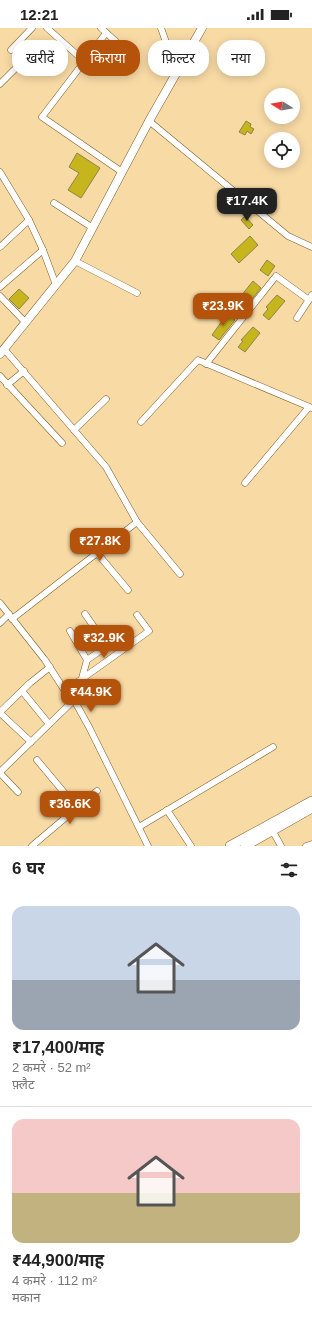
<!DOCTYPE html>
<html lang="hi">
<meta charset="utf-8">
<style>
body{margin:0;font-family:Arial,"Noto Sans Devanagari",sans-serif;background:#f2f2f2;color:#222;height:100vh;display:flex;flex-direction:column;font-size:15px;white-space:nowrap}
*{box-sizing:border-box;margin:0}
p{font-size:13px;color:#767676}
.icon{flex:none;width:22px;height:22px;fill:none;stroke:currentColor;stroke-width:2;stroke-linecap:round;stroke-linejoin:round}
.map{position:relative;height:818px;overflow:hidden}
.drawer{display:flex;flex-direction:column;background:#fff;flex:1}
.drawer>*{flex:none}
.top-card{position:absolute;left:12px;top:12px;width:288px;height:36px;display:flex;gap:8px}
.needle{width:26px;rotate:281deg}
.tools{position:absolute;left:264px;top:60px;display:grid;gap:8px}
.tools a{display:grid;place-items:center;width:36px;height:36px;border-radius:50%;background:#fff;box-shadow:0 2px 10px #0003;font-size:20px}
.price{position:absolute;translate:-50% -34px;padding:0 9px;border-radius:8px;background:#b45309;color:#fff;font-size:13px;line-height:26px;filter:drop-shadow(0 1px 2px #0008)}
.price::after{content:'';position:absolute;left:50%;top:24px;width:12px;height:9px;margin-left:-6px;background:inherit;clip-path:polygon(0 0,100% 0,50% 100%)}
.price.active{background:#222;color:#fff}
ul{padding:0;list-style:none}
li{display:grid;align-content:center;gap:8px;height:212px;padding:0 12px}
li+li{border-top:1px solid #e0e0e0}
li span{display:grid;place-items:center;height:124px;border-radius:12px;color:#555}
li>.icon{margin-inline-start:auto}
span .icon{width:72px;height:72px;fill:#fffc;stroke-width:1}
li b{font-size:17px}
h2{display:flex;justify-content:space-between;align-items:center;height:48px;padding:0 12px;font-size:17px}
.pill{padding:0 14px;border-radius:16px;background:#fff;box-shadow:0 2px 10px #0003;font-size:14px;line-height:36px}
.pill.active{background:#b45309;color:#fff}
.status{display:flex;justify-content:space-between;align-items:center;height:28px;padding:0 20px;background:#fff;direction:ltr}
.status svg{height:11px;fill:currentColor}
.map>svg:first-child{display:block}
.building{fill:#c7b51e;stroke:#8c844d}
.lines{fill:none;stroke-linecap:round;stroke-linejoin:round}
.minor-casing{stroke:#7a5f2d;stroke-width:7}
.tertiary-casing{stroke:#7a5f2d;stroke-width:9}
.secondary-casing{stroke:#7a5f2d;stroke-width:10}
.minor{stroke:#fff;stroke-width:6}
.tertiary{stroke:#fff;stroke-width:8}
.secondary{stroke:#fff;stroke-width:9}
</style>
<div class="status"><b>12:21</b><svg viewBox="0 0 49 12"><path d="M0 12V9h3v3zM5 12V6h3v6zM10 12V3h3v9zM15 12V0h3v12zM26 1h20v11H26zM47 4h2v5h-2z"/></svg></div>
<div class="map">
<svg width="312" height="818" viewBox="0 0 312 818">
<rect width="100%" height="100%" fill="#f8daa5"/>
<g class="building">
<path d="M 246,93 L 251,96 L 250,99 L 254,101 L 251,106 L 247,103 L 245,107 L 239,104 Z"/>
<path d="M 77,125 L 100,140 L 81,170 L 68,162 L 79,145 L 69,139 Z"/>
<path d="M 245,188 L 253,197 L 249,201 L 241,192 Z"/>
<path d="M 250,208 L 258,217 L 239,235 L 231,226 Z"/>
<path d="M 267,232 L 275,238 L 268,248 L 260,242 Z"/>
<path d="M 253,253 L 261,260 L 245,280 L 237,273 Z"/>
<path d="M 19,261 L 29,270 L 19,281 L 9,271 Z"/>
<path d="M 277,267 L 285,273 L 269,292 L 263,287 L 268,281 L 266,279 Z"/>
<path d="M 227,286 L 235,292 L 219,312 L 212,307 Z"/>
<path d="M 253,299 L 260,305 L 245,324 L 238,319 L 243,313 L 241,312 Z"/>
</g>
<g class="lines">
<defs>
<g id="minor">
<path d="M 47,0 L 84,33"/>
<path d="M 101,0 L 123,20"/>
<path d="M 161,0 L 167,17 L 180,38"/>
<path d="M 106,5 L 42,89 L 122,144"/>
<path d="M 11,22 L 32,0"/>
<path d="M 0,56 L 17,39"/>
<path d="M 149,93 L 288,208 L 312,219"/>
<path d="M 0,144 L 29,192 L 43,222 L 56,257"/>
<path d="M 54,175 L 93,200"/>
<path d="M 0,219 L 29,192"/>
<path d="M 75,233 L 137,265"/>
<path d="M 0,259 L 43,222"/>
<path d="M 0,268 L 25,294"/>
<path d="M 297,290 L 312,267"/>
<path d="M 4,321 L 106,439 L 137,494"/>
<path d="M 206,336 L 276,248 L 309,272"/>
<path d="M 0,348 L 62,415"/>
<path d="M 7,357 L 24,343"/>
<path d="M 141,394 L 198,332 L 312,380"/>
<path d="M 74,402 L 106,371"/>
<path d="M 245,455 L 309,379"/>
<path d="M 97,525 L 128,562"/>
<path d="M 0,575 L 45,632 L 65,663 L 74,672 L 89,699 L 148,818"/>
<path d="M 12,591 L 137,494 L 180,546"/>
<path d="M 0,595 L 9,586"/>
<path d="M 70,603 L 87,632 L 107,618 L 85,586"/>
<path d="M 82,650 L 87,632"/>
<path d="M 22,663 L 49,696"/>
<path d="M 65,663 L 149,603 L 137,587"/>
<path d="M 0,684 L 30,655 L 50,639"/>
<path d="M 0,685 L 31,714"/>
<path d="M 37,732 L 77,780"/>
<path d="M 0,744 L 74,672"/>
<path d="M 0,745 L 18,764"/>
<path d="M 167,782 L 191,818"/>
<path d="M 139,799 L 273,719"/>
<path d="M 271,800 L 281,818"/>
<path d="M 32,818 L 97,763"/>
<path d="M 306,818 L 312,816"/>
</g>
<path id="tertiary" d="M 0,326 L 75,233 L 149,93 L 202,0"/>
<g id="secondary">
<path d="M 230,818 L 312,773"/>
<path d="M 245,818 L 312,780"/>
</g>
</defs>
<use href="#minor" class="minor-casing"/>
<use href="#tertiary" class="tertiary-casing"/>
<use href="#secondary" class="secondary-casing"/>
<use href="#minor" class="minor"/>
<use href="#tertiary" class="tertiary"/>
<use href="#secondary" class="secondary"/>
</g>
</svg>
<div class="tools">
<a><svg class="needle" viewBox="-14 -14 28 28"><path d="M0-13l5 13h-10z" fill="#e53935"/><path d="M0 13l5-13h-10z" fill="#767676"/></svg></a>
<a><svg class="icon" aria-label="locate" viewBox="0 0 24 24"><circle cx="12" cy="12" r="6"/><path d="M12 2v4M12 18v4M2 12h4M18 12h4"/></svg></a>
</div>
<b class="price active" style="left:247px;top:194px">₹17.4K</b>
<b class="price" style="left:223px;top:299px">₹23.9K</b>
<b class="price" style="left:100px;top:534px">₹27.8K</b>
<b class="price" style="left:104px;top:631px">₹32.9K</b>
<b class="price" style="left:91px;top:685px">₹44.9K</b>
<b class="price" style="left:70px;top:797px">₹36.6K</b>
<div class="top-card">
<a class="pill">खरीदें</a>
<a class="pill active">किराया</a>
<a class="pill">फ़िल्टर</a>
<a class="pill">नया</a>
</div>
</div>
<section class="drawer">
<h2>6 घर<svg class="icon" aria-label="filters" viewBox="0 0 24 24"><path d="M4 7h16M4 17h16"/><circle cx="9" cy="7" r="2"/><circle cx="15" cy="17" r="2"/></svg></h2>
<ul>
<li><span style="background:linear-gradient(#c9d6e8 60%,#9aa5b1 0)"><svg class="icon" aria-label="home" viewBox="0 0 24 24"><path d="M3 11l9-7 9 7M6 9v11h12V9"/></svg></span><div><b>₹17,400/माह</b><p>2 कमरे · 52 m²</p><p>फ़्लैट</p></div></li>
<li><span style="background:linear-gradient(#f6c9c9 60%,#c2b280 0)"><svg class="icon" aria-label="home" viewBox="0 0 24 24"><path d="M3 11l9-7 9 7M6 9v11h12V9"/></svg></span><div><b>₹44,900/माह</b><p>4 कमरे · 112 m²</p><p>मकान</p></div></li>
</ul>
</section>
